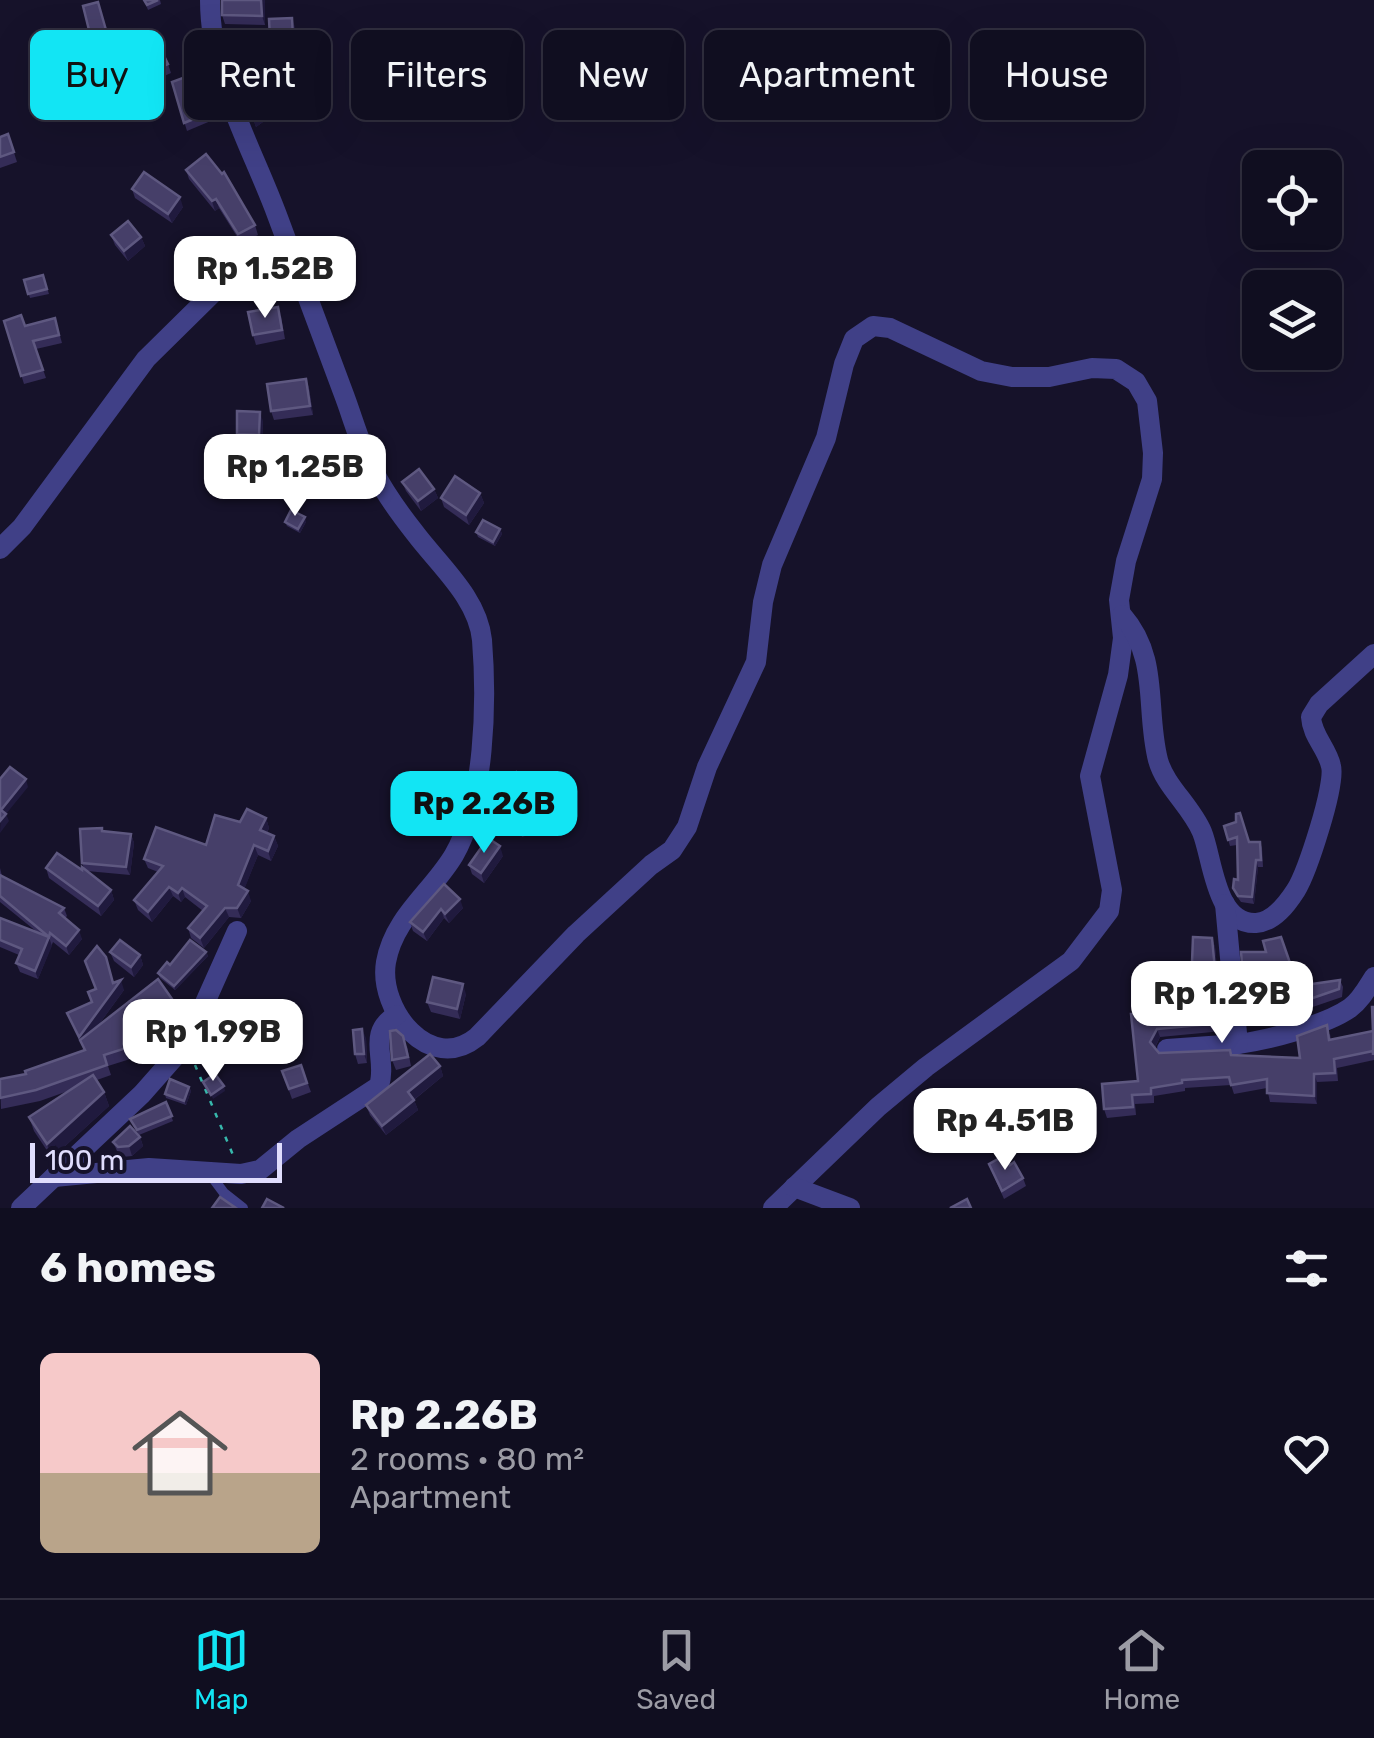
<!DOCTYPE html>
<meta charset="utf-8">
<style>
body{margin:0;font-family:Rubik,sans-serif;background:#1e1c2d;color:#f1f3f6;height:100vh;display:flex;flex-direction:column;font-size:38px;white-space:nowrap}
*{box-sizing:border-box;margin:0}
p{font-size:32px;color:#9c9ca5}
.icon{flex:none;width:55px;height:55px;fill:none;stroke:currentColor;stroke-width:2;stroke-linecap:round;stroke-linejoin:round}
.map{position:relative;height:1208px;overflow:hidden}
.side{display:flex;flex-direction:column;background:#100e20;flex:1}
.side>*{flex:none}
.hud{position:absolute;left:30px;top:30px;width:1315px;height:90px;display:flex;gap:20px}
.tools{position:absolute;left:1242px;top:150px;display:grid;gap:20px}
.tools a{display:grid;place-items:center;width:100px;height:100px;border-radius:15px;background:#100e20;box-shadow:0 10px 40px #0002,0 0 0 2px #302e3e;font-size:50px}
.scale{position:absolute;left:30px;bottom:25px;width:252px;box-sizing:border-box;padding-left:10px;border:5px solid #e0ddfd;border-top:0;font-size:28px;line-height:35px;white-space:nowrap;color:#e0ddfd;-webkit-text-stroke:8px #16122a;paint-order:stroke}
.price{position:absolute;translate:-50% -85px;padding:0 22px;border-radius:20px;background:#fff;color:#222;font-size:32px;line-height:65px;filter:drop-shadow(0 2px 5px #0008)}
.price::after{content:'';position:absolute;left:50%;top:60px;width:30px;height:22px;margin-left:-15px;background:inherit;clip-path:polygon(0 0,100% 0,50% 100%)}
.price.current{background:#12e5f4;color:#111}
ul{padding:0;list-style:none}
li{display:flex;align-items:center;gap:30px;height:250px;padding:0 40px}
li+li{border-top:2px solid #302e3e}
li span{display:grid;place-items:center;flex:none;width:280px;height:200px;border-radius:15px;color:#555}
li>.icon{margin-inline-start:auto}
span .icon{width:120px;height:120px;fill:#fffc;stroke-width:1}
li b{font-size:42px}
h2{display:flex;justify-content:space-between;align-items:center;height:120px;padding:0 40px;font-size:42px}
.tag{padding:0 35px;border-radius:15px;background:#100e20;box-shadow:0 10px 40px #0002,0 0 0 2px #302e3e;font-size:35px;line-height:90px}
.tag.current{background:#12e5f4;color:#111}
.tab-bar{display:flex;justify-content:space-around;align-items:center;height:140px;border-top:2px solid #302e3e;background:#100e20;font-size:28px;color:#9c9ca5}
.tab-bar a{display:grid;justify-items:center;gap:5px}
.tab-bar .current{color:#12e5f4}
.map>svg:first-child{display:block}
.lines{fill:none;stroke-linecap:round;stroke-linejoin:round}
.path{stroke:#37b8ac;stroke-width:2.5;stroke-dasharray:5 8;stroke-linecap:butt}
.service{stroke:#404087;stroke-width:10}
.minor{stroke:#404087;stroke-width:20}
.wall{fill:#342c57}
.shaded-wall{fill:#201a3e}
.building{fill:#463f69;stroke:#5e5880;stroke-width:2.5}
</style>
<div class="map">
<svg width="1374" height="1208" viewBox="0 0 1374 1208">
<rect width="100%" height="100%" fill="#16122a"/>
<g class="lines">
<path class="path" d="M 195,1065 L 233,1155"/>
<path class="service" d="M 209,1173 L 224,1193 L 243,1208"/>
<g class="minor">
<path d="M 210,0 C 210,77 251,145 277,215 C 299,274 321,333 343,392 C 353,418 360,446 373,470 C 384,492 400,514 415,533 C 439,565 478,598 482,640 C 487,702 485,801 454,855 C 432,892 394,917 386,962 C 378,1010 430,1075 477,1037 L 576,934 L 651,865 L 672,850 L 687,827 L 707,767 L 756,662 L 763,602 L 772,565 L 826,438 L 844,364 L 854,339 L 873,326 L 890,328 L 981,371 L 1012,377 L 1049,377 L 1092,368 L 1116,369 L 1136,382 L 1147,401 L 1153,453 L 1152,479 L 1126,561 L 1119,600 L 1123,638 L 1118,675 L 1090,776 L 1112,890 L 1109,911 L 1071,961 L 926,1067 L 878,1107 L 773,1208"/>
<path d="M 0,549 L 22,527 L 146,359 L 214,292 L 243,276 L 295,267"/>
<path d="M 1122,615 C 1160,658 1145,709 1158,760 C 1165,786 1191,806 1202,832 C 1213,859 1215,925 1256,923 C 1274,922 1287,904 1296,890 C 1307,872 1336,785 1331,766 C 1327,748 1312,736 1311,717 L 1319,704 L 1374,654"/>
<path d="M 1225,904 L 1238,1044 C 1268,1040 1326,1025 1350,1008 C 1361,1000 1367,988 1374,977"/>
<path d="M 1167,1049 L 1238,1044"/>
<path d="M 54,1177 L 149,1168 L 241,1174 L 260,1170 L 298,1139 L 379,1086 C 388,1059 365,1033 397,1015"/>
<path d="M 794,1187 L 850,1208"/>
<path d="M 21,1208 L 142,1094 L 187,1043 L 237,931"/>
</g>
</g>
<g class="wall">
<path d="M 144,0 L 160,0 L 161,4 L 148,10 Z"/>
<path d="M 222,0 L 265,0 L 265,25 L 225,24 L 222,15 Z"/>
<path d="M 101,12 L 109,39 L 94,43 L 90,34 Z"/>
<path d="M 295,27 L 296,48 L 273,49 L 270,39 Z"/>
<path d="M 233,38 L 238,62 L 272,47 L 283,71 L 256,84 L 272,107 L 274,114 L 256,127 L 226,39 Z"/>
<path d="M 136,43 L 168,64 L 171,73 L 153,81 Z"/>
<path d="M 172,82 L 196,96 L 203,93 L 213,120 L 187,131 Z"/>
<path d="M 8,134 L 17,162 L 0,168 L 0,137 Z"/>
<path d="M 186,170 L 255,225 L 258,235 L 241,243 L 219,208 L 215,211 L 189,179 Z"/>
<path d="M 132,189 L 183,207 L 172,223 L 135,198 Z"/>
<path d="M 111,235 L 141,237 L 145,246 L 128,261 L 115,245 Z"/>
<path d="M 43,275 L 49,294 L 30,298 L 24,280 Z"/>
<path d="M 281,316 L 285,339 L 256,345 L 253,335 Z"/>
<path d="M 55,318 L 62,343 L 36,349 L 46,378 L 24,384 L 4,321 L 25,326 Z"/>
<path d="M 306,379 L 309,388 L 313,415 L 274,420 L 271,411 Z"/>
<path d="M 263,421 L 262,444 L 240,443 L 237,434 Z"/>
<path d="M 257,463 L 296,468 L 299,478 L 281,495 L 260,473 Z"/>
<path d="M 402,482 L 434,489 L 438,498 L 421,511 L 406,491 Z"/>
<path d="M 480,493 L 484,503 L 469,525 L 444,507 L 441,498 Z"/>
<path d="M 285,522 L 306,522 L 300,533 L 287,526 Z"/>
<path d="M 500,529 L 502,534 L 495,546 L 478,537 L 476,532 Z"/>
<path d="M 516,772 L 524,797 L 525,836 L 522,837 L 518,825 L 497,825 L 494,818 L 510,801 Z"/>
<path d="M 450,795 L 450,813 L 425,814 L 422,805 Z"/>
<path d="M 266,818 L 269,828 L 267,833 L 274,836 L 278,846 L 271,861 L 258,855 L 244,889 L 251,901 L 241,918 L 229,917 L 204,948 L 191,938 L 188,928 L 203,911 L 185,897 L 181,902 L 173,896 L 152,922 L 138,910 L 134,900 L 158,872 L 148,868 L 144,859 L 206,845 L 240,822 Z"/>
<path d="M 1224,826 L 1249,842 L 1260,842 L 1262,848 L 1263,867 L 1258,867 L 1254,904 L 1241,902 L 1236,895 L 1233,888 L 1238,880 L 1237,845 L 1230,846 Z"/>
<path d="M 103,831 L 131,834 L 134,843 L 130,875 L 87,871 L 111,890 L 114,900 L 101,916 L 49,878 L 46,868 L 82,870 L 84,868 L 82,863 Z"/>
<path d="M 503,856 L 484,883 L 472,874 L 469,865 Z"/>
<path d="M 0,868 L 2,876 L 64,908 L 67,916 L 65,918 L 82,939 L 69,955 L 53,942 L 38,979 L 20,972 L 16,963 L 19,955 L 0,947 L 0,918 L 37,932 L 0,902 Z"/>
<path d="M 444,884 L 463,908 L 449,923 L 444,918 L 427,941 L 413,931 L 410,922 Z"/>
<path d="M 1212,938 L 1215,947 L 1223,1031 L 1160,1037 L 1155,1048 L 1159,1053 L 1230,1050 L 1232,1055 L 1300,1058 L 1330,1034 L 1331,1040 L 1373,1031 L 1374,1007 L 1374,1060 L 1337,1068 L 1338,1081 L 1317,1082 L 1317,1104 L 1270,1102 L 1267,1088 L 1234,1094 L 1231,1085 L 1185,1088 L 1185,1091 L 1154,1096 L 1154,1103 L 1135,1104 L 1136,1115 L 1107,1118 L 1104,1109 L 1138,1081 L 1160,1012 L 1191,988 Z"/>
<path d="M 110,952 L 140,955 L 143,965 L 134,977 L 114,961 Z"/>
<path d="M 206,952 L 208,956 L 175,990 L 160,978 L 158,973 L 170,965 Z"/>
<path d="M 1340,980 L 1343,987 L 1342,997 L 1260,1025 L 1257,1015 L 1249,1016 L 1246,1008 L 1298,986 Z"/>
<path d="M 114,983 L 124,990 L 97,1027 L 179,1009 L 183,1019 L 141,1048 L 143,1055 L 108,1066 L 111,1075 L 97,1080 L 104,1092 L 109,1106 L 52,1158 L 34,1131 L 29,1117 L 71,1090 L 40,1101 L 1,1109 L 0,1079 L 26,1074 L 84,1050 L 67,1013 L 92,1002 Z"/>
<path d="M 466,994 L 460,1019 L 431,1012 L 427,1002 Z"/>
<path d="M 366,1038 L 367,1063 L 358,1064 L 355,1054 Z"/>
<path d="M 407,1046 L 411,1066 L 396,1070 L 392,1060 Z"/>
<path d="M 301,1065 L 311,1092 L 292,1099 L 282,1071 Z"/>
<path d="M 440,1066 L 443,1076 L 414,1100 L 418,1110 L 386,1135 L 370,1115 L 366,1105 Z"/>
<path d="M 189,1087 L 191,1091 L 186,1105 L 166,1098 L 165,1094 Z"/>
<path d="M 166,1102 L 173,1121 L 139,1135 L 130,1119 Z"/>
<path d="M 140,1137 L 143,1146 L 132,1156 L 122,1157 L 117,1151 L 113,1142 Z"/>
<path d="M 1010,1165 L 1023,1178 L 1026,1186 L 1004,1199 L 992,1172 Z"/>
</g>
<g class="shaded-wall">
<path d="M 261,0 L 265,0 L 265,25 L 262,16 Z"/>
<path d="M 292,18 L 295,27 L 296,48 L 293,38 Z"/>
<path d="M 126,90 L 130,99 L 114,109 L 111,100 Z"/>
<path d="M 272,107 L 274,114 L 256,127 L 253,119 Z"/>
<path d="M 180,197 L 183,207 L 172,223 L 168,214 Z"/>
<path d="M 216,199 L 219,208 L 215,211 L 212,201 Z"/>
<path d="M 141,237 L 145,246 L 128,261 L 124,251 Z"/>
<path d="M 306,379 L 309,388 L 313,415 L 310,406 Z"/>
<path d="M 260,412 L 263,421 L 262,444 L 259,435 Z"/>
<path d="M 296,468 L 299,478 L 281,495 L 278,485 Z"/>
<path d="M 434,489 L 438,498 L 421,511 L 418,501 Z"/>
<path d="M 480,493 L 484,503 L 469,525 L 466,515 Z"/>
<path d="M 305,517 L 306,522 L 300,533 L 298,529 Z"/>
<path d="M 500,529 L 502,534 L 495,546 L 493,542 Z"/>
<path d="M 26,779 L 28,787 L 6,814 L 9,821 L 0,833 L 1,810 Z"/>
<path d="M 446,785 L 450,795 L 450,813 L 447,804 Z"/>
<path d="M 521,789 L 524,797 L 525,836 L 523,829 Z"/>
<path d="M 266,818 L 269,828 L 263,840 L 260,830 Z"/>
<path d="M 131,834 L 134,843 L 130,875 L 126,867 Z"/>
<path d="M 274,836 L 278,846 L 271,861 L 268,851 Z"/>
<path d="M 254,845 L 258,855 L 242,895 L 238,885 Z"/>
<path d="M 500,846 L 503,856 L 484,883 L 481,873 Z"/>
<path d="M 1256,860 L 1258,867 L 1254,904 L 1252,897 Z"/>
<path d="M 169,887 L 173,896 L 152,922 L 148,912 Z"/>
<path d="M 182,888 L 185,897 L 181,902 L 178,893 Z"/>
<path d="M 111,890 L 114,900 L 101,916 L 98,906 Z"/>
<path d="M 248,891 L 251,901 L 241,918 L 237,908 Z"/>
<path d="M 460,899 L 463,908 L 449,923 L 445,914 Z"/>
<path d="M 225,908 L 229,917 L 204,948 L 200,938 Z"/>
<path d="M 441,909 L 444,918 L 427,941 L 423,932 Z"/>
<path d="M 79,930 L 82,939 L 69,955 L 66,946 Z"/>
<path d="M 49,937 L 52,946 L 38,979 L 35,971 Z"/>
<path d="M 1212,938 L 1215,947 L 1223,1031 L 1220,1023 Z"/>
<path d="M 206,952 L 208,956 L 175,990 L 174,986 Z"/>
<path d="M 140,955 L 143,965 L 134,977 L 131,967 Z"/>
<path d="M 121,980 L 124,990 L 83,1046 L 80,1040 L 82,1047 L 79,1037 Z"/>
<path d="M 463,984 L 466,994 L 460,1019 L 457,1009 Z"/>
<path d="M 179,1009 L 183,1019 L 141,1048 L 137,1037 Z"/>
<path d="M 362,1029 L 366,1038 L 367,1063 L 364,1054 Z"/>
<path d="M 1157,1029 L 1160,1037 L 1153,1051 L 1150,1042 Z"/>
<path d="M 440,1066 L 443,1076 L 411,1102 L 408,1092 Z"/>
<path d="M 1314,1074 L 1317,1082 L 1317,1104 L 1314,1096 Z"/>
<path d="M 224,1086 L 225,1091 L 213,1099 L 211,1095 Z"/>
<path d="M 189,1087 L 191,1091 L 186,1105 L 184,1101 Z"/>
<path d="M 104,1092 L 109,1106 L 52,1158 L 47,1144 Z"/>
<path d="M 414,1100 L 418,1110 L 386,1135 L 382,1126 Z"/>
<path d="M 140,1137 L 143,1146 L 132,1156 L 129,1146 Z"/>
</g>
<g class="building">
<path d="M 144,0 L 158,0 L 147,5 Z"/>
<path d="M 222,0 L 261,0 L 262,16 L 222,15 Z"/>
<path d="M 98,2 L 106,30 L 90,34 L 83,6 Z"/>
<path d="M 292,18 L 293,38 L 270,39 L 269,19 Z"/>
<path d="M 154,35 L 168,64 L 149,72 L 136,43 Z"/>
<path d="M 233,38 L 236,62 L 272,47 L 280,64 L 251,77 L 272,107 L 253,119 L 226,39 Z"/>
<path d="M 115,74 L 126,90 L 111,100 L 100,84 Z"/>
<path d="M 188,76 L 196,96 L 203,93 L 211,112 L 184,123 L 172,82 Z"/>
<path d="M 8,134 L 14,152 L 0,157 L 0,137 Z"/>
<path d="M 206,154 L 222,174 L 224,172 L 255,225 L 238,234 L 216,199 L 212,201 L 186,170 Z"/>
<path d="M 144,172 L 180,197 L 168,214 L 132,189 Z"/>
<path d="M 128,221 L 141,237 L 124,251 L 111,235 Z"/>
<path d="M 43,275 L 47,289 L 28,294 L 24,280 Z"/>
<path d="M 278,307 L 282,330 L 253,335 L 248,312 Z"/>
<path d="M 21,315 L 25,326 L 55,318 L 59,335 L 33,341 L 43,370 L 21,376 L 4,321 Z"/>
<path d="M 306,379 L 310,406 L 271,411 L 267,384 Z"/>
<path d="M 237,411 L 260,412 L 259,435 L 237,434 Z"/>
<path d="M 275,446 L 296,468 L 278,485 L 257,463 Z"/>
<path d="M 419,469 L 434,489 L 418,501 L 402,482 Z"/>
<path d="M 455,476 L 480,493 L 466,515 L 441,498 Z"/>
<path d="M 291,510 L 305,517 L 298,529 L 285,522 Z"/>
<path d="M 483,520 L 500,529 L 493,542 L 476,532 Z"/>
<path d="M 10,767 L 26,779 L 1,810 L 6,814 L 0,821 L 0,779 Z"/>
<path d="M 516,772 L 521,789 L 523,829 L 519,829 L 515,817 L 494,818 L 494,801 L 510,801 L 502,777 Z"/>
<path d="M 446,785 L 447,804 L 422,805 L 421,786 Z"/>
<path d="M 247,809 L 266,818 L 260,830 L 274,836 L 268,851 L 254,845 L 238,885 L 248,891 L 237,908 L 225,908 L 200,938 L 188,928 L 207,906 L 182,888 L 178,893 L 169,887 L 148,912 L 134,900 L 163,866 L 144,859 L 156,827 L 206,845 L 215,815 L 240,822 Z"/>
<path d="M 1240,813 L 1249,842 L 1260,842 L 1261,860 L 1256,860 L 1252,897 L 1238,896 L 1233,888 L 1234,879 L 1238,880 L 1237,837 L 1228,840 L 1224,826 L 1236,822 L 1236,814 Z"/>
<path d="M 102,828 L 102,831 L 131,834 L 126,867 L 82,863 L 80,829 Z"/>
<path d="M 488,838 L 500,846 L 481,873 L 469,865 Z"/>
<path d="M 57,853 L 82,870 L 82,867 L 111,890 L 98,906 L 46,868 Z"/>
<path d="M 0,875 L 64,908 L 59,913 L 79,930 L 66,946 L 50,933 L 49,937 L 0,896 Z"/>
<path d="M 444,884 L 460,899 L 445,914 L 441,909 L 423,932 L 410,922 Z"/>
<path d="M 0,918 L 49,937 L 35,971 L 16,963 L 22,949 L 0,940 Z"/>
<path d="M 1193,937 L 1212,938 L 1220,1023 L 1157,1029 L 1150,1042 L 1159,1053 L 1230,1050 L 1231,1055 L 1300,1058 L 1297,1036 L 1327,1025 L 1329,1040 L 1373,1031 L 1372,1007 L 1374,1007 L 1373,1055 L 1373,1051 L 1334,1059 L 1335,1073 L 1314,1074 L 1314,1096 L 1267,1093 L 1267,1079 L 1231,1085 L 1229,1077 L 1182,1080 L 1182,1083 L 1151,1088 L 1151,1094 L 1132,1095 L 1133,1107 L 1104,1109 L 1102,1084 L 1138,1081 L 1131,1014 L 1160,1012 L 1165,1010 L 1162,992 L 1191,988 Z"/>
<path d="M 1281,937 L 1298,986 L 1340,980 L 1339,989 L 1257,1017 L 1255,1007 L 1246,1008 L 1241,952 L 1266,952 L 1263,941 Z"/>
<path d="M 120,940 L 140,955 L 131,967 L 110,952 Z"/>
<path d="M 190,940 L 206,952 L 174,986 L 158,973 L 167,962 L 170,965 Z"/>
<path d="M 97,946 L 106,957 L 113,983 L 121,980 L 79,1037 L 67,1013 L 92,1002 L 88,992 L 96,989 L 85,961 Z"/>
<path d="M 433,977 L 463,984 L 457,1009 L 427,1002 Z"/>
<path d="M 158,979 L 179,1009 L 137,1037 L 139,1044 L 104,1055 L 107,1065 L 36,1090 L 0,1098 L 0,1079 L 26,1074 L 25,1071 L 85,1050 L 80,1040 Z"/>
<path d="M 362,1029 L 364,1054 L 355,1054 L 353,1030 Z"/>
<path d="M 396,1030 L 403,1036 L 408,1057 L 392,1060 L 390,1031 Z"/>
<path d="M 430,1054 L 440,1066 L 408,1092 L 414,1100 L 382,1126 L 366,1105 Z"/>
<path d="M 301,1065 L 307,1083 L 289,1089 L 282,1071 Z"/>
<path d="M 215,1074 L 224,1086 L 211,1095 L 203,1082 Z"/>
<path d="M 93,1075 L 104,1092 L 47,1144 L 29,1117 Z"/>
<path d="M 170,1079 L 189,1087 L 184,1101 L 165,1094 Z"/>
<path d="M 166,1102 L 172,1116 L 137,1130 L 130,1119 Z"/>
<path d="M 130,1126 L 140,1137 L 129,1146 L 118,1147 L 113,1142 Z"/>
<path d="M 1005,1155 L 1010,1165 L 1014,1162 L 1023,1178 L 1002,1191 L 989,1164 Z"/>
<path d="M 220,1197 L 236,1208 L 212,1208 Z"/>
<path d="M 267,1199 L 284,1208 L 262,1208 Z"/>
<path d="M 967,1199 L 971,1208 L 950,1208 Z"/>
</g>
</svg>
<div class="tools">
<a><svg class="icon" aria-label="locate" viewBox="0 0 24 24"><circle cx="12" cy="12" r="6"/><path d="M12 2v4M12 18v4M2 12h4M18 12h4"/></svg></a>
<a><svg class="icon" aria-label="layers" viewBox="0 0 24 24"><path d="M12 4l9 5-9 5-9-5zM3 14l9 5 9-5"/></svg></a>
</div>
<div class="scale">100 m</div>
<b class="price" style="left:265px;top:321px">Rp 1.52B</b>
<b class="price" style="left:295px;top:519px">Rp 1.25B</b>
<b class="price current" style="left:484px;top:856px">Rp 2.26B</b>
<b class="price" style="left:1222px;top:1046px">Rp 1.29B</b>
<b class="price" style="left:213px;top:1084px">Rp 1.99B</b>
<b class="price" style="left:1005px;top:1173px">Rp 4.51B</b>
<div class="hud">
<a class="tag current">Buy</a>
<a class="tag">Rent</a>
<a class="tag">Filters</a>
<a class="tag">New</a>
<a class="tag">Apartment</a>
<a class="tag">House</a>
</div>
</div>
<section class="side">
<h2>6 homes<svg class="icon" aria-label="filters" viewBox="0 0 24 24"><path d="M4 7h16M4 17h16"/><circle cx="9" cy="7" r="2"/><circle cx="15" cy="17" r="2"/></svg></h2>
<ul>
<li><span style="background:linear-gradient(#f6c9c9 60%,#b9a48a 0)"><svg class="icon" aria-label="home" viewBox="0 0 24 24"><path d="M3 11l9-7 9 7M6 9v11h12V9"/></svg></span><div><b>Rp 2.26B</b><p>2 rooms · 80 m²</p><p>Apartment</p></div><svg class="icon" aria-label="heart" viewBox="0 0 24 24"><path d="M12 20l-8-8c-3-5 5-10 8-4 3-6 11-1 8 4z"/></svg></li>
</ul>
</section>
<nav class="tab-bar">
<a class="current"><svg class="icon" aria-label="map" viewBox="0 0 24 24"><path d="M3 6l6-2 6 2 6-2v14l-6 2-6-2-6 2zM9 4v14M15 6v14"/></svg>Map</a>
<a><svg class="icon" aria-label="saved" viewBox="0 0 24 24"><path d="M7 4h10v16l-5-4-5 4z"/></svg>Saved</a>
<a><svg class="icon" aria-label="home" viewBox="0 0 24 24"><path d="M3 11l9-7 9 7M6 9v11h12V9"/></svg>Home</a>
</nav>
